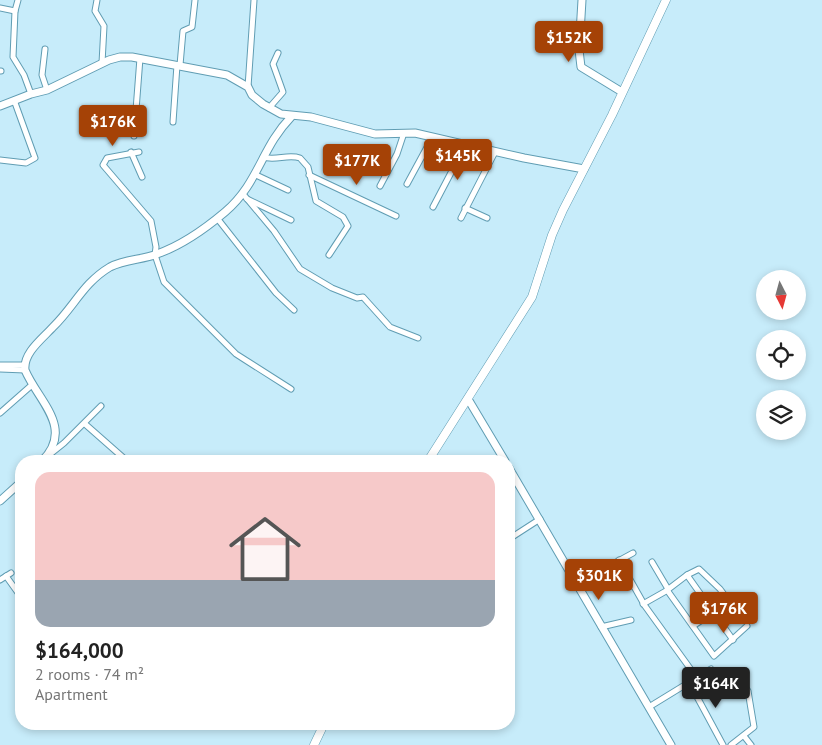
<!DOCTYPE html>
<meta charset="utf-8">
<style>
body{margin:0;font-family:"PT Sans",sans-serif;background:#f2f2f2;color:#222;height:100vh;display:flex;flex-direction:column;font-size:19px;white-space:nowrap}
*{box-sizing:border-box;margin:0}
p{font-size:16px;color:#767676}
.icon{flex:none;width:28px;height:28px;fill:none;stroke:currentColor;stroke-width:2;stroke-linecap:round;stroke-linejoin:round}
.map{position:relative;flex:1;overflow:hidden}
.details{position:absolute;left:15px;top:455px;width:500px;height:275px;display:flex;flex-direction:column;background:#fff;border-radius:20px;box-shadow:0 2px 8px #0003}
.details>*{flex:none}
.needle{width:32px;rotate:174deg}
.fabs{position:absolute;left:756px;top:270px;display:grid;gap:10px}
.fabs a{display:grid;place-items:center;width:50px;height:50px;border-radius:50%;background:#fff;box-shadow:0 2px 8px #0003;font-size:25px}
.price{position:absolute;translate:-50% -42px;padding:0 11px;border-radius:5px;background:#a54206;color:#fff;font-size:16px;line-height:32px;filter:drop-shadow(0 1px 2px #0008)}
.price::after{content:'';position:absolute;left:50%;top:30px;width:15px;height:11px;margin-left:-8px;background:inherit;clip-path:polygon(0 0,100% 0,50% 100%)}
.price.active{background:#222;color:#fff}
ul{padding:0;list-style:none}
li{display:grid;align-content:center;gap:10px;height:265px;padding:0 20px}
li+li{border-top:1px solid #e0e0e0}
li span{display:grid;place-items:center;height:155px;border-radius:15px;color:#555}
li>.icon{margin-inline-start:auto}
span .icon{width:90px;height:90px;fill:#fffc;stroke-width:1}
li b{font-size:21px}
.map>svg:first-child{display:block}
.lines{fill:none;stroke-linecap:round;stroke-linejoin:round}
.minor-casing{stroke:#609db3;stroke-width:7}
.tertiary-casing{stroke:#609db3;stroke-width:9}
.secondary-casing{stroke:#609db3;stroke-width:9}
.minor{stroke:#fff;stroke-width:5}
.tertiary{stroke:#fff;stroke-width:7}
.secondary{stroke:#fff;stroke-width:8}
</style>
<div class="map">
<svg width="822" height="745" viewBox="0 0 822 745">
<rect width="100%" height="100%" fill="#c7ecfa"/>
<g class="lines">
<defs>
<g id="minor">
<path d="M 18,0 L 15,11 L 13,57 L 24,75 L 31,94"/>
<path d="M 97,0 L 95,11 L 104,26 L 102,63"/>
<path d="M 0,8 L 15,11"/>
<path d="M 45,49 L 42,75 L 47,90"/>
<path d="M 180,65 L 183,31 L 192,27 L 195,0"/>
<path d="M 0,71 L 1,71"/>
<path d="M 248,87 L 254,0"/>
<path d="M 269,108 L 283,92 L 273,64 L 278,53"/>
<path d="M 173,122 L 177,65"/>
<path d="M 134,136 L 140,58"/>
<path d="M 131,152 L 142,177"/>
<path d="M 139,152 L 107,158 L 103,165 L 151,221 L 156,247 L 155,255 L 164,282 L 236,354 L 291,389"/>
<path d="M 263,157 C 275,161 288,154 300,158 L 308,167 L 316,201 L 343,217 L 348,226 L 329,255"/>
<path d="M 0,160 L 26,163 L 35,158 L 14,100"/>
<path d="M 256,175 L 288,190"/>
<path d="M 309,175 L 396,216"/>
<path d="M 407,184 L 432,138"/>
<path d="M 380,186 L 397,154 L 404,133"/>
<path d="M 243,194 L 274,231 L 300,269 L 332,288 L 357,298 L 363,297 L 390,327 L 418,338"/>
<path d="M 247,199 L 291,220"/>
<path d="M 433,207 L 465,146"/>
<path d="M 465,208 L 487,218"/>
<path d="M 217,218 L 276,293 L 294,310"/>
<path d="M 461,218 L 495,152"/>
<path d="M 0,365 L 24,365"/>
<path d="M 0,369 L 25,370"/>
<path d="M 0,413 L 33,384"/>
<path d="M 85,424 L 127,461"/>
<path d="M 49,455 L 64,443 L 101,406"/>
<path d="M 509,539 L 540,519"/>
<path d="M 619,560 L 645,606 L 697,678"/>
<path d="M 652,562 L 668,589"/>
<path d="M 687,575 L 733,640"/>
<path d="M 6,576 L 21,597"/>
<path d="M 0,580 L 11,573"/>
<path d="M 576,584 L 633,553"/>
<path d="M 667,590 L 714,656 L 747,626"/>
<path d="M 643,604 L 666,591 L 687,575 L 699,569 L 720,589 L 728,600 L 723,606 L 693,626"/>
<path d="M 601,627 L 631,620"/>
<path d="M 689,682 L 723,745"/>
<path d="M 649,707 L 711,669"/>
<path d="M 744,736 L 751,745"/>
<path d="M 731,745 L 754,727 L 748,691 L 741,681"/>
</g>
<g id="tertiary">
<path d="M 582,0 L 579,50 L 581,67 L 622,92"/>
<path d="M 0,106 L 31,94 L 47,90 L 109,60 L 120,57 L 132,57 L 227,75 L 248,87 L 252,95 L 263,104 L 281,114 L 311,117 L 375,134 L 415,133 L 524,158 L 584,169"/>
<path d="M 468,399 L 505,461"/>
<path d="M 42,461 C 75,428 38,401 25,370 C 23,353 42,339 53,327 C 74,307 83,283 110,267 C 125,259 142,260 157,254 C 180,246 206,228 225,212 C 259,183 261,148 291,117"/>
<path d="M 509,468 L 671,745"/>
<path d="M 0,501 L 21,482"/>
</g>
<g id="secondary">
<path d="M 428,461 L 532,297 L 552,235 L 563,210 L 612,115 L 666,0"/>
<path d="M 314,745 L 324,724"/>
</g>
</defs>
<use href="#minor" class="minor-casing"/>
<use href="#tertiary" class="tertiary-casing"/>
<use href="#secondary" class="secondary-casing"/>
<use href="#minor" class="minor"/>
<use href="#tertiary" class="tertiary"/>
<use href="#secondary" class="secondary"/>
</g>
</svg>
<div class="fabs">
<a><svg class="needle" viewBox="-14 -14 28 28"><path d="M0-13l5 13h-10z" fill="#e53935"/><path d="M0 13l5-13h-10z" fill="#767676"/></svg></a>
<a><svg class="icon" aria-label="locate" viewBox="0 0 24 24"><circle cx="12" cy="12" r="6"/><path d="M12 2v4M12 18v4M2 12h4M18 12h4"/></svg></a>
<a><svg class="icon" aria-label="layers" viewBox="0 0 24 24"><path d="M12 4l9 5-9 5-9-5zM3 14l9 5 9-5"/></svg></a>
</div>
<b class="price" style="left:569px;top:63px">$152K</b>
<b class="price" style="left:113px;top:147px">$176K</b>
<b class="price" style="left:458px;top:181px">$145K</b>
<b class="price" style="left:357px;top:186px">$177K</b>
<b class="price" style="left:599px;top:601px">$301K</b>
<b class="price" style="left:724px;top:634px">$176K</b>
<b class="price active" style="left:716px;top:709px">$164K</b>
<section class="details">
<ul>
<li><span style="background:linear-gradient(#f6c9c9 70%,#9aa5b1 0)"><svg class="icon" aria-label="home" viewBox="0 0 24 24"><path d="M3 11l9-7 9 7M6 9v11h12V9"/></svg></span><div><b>$164,000</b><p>2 rooms · 74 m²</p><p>Apartment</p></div></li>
</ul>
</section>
</div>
